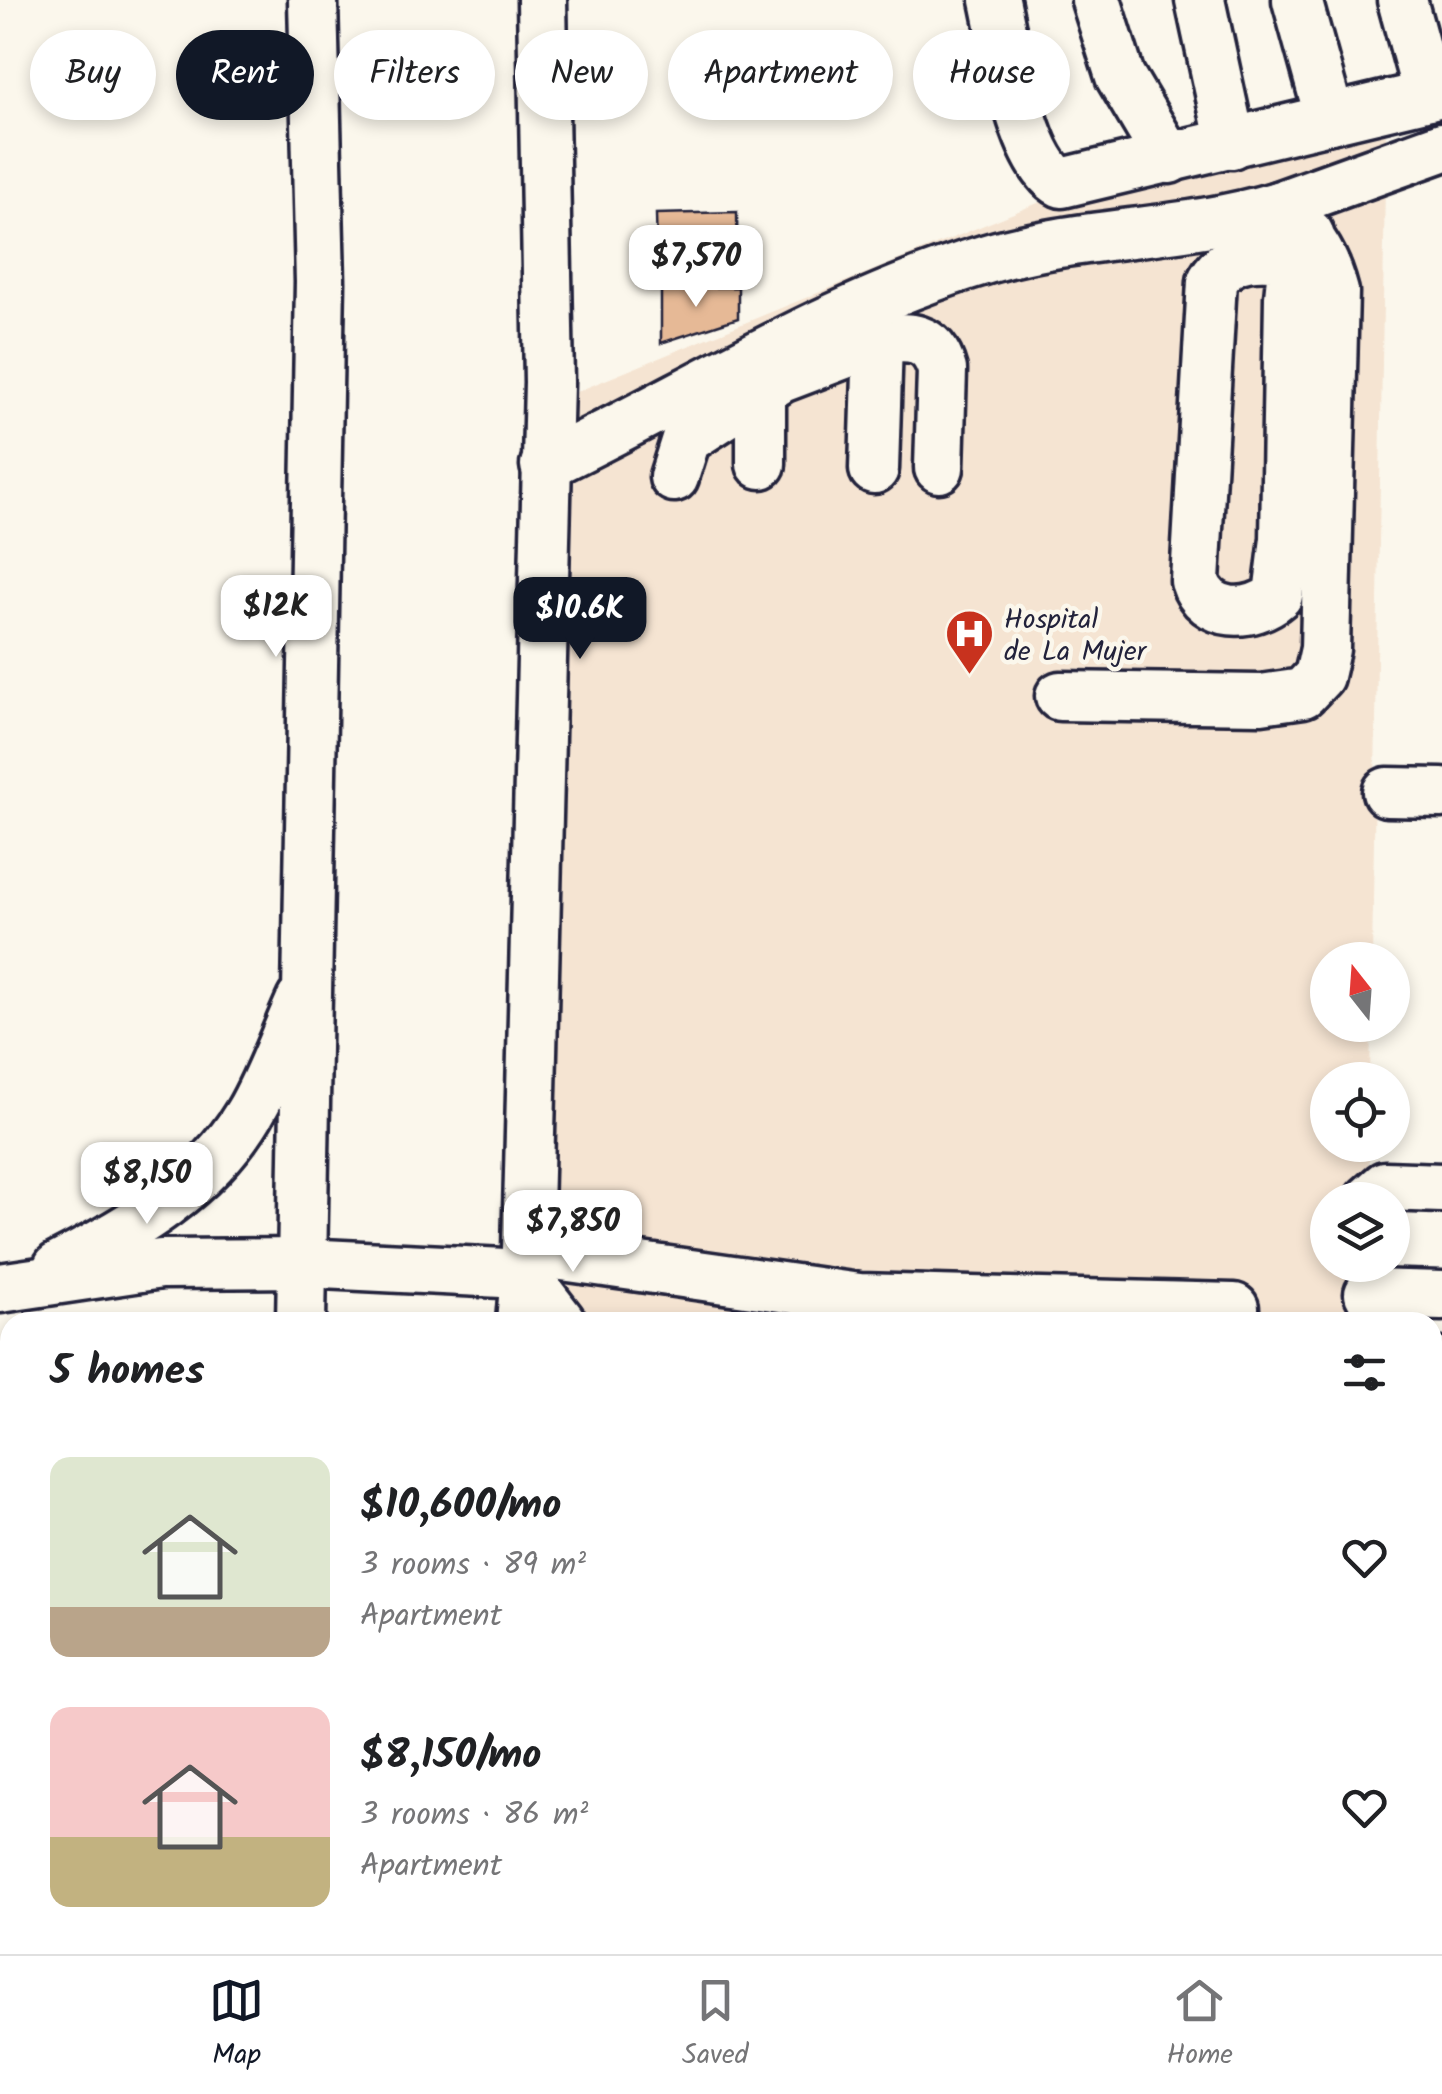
<!DOCTYPE html>
<meta charset="utf-8">
<style>
body{margin:0;font-family:Kalam,sans-serif;background:#f2f2f2;color:#202124;height:100vh;display:flex;flex-direction:column;font-size:38px;white-space:nowrap}
*{box-sizing:border-box;margin:0}
p{font-size:32px;color:#757577}
.icon{flex:none;width:55px;height:55px;fill:none;stroke:currentColor;stroke-width:2;stroke-linecap:round;stroke-linejoin:round}
.map{position:relative;flex:1;overflow:hidden}
.sheet{position:absolute;left:0px;top:1312px;width:1442px;height:642px;display:flex;flex-direction:column;background:#fff;border-radius:30px 30px 0 0;box-shadow:0 5px 15px #0003}
.sheet>*{flex:none}
.banner{position:absolute;left:30px;top:30px;width:1382px;height:90px;display:flex;gap:20px}
.needle{width:65px;rotate:343deg}
.buttons{position:absolute;left:1310px;top:942px;display:grid;gap:20px}
.buttons a{display:grid;place-items:center;width:100px;height:100px;border-radius:50%;background:#fff;box-shadow:0 5px 15px #0003;font-size:50px}
.price{position:absolute;translate:-50% -85px;padding:0 22px;border-radius:20px;background:#fff;color:#222;font-size:32px;line-height:65px;filter:drop-shadow(0 2px 5px #0008)}
.price::after{content:'';position:absolute;left:50%;top:60px;width:30px;height:22px;margin-left:-15px;background:inherit;clip-path:polygon(0 0,100% 0,50% 100%)}
.price.selected{background:#111827;color:#fff}
ul{padding:0;list-style:none}
li{display:flex;align-items:center;gap:30px;height:250px;padding:0 50px}
li span{display:grid;place-items:center;flex:none;width:280px;height:200px;border-radius:20px;color:#555}
li>.icon{margin-inline-start:auto}
span .icon{width:120px;height:120px;fill:#fffc;stroke-width:1}
li b{font-size:42px}
h2{display:flex;justify-content:space-between;align-items:center;height:120px;padding:0 50px;font-size:42px}
.chip{padding:0 35px;border-radius:45px;background:#fff;box-shadow:0 5px 15px #0003;font-size:35px;line-height:90px}
.chip.selected{background:#111827;color:#fff}
.dock{display:flex;justify-content:space-around;align-items:center;height:140px;border-top:2px solid #e0e0e0;background:#fff;font-size:28px;color:#757577}
.dock a{display:grid;justify-items:center;gap:5px}
.dock .selected{color:#111827}
.map>svg:first-child{display:block}
.built{fill:#f5e4d2}
.building{fill:#e6b996;stroke:#22223b;stroke-width:2.5}
.lines{fill:none;stroke-linecap:round;stroke-linejoin:round}
.minor-casing{stroke:#22223b;stroke-width:55}
.minor{stroke:#fbf7ec;stroke-width:48}
.labels{text-anchor:middle;stroke-width:9;stroke-linejoin:round;paint-order:stroke}
.poi-label{font-size:28px;fill:#22223b;stroke:#fbf7ec;text-anchor:start}
</style>
<div class="map">
<svg width="1442" height="1954" viewBox="0 0 1442 1954">
<rect width="100%" height="100%" fill="#fbf7ec"/>
<filter id="ink" filterUnits="userSpaceOnUse"><feTurbulence type="fractalNoise" baseFrequency=".01" numOctaves="2"/><feDisplacementMap in="SourceGraphic" scale="20" xChannelSelector="R" yChannelSelector="G"/><feConvolveMatrix kernelMatrix="1 2 1 2 8 2 1 2 1" color-interpolation-filters="sRGB"/></filter>
<g filter="url(#ink)">
<path class="built" d="M 1386,124 L 1372,960 L 1328,960 L 1328,1025 L 1371,1025 L 1370,1080 L 1328,1080 L 1328,1145 L 1369,1145 L 1368,1200 L 1328,1200 L 1328,1265 L 1367,1265 L 1366,1311 L 885,1322 L 542,1322 L 571,394 L 1055,196 Z"/>
<g class="building">
<path d="M 737,212 L 738,287 L 658,289 L 656,214 Z"/>
<path d="M 738,287 L 738,318 L 661,343 L 661,288 Z"/>
</g>
<g class="lines">
<defs>
<g id="minor">
<path d="M 995,0 C 1005,44 1021,163 1062,183 L 1442,92"/>
<path d="M 1096,0 L 1120,76 L 1169,159"/>
<path d="M 1200,0 L 1231,144"/>
<path d="M 1297,0 L 1330,119"/>
<path d="M 1402,0 L 1428,95"/>
<path d="M 1278,206 L 1442,147"/>
<path d="M 1293,258 C 1262,254 1229,251 1212,281 L 1195,581 C 1206,618 1252,618 1278,595 L 1285,539 L 1289,297 L 1293,258 L 1309,234"/>
<path d="M 870,310 L 878,341 C 909,335 933,336 942,370 L 939,468"/>
<path d="M 761,390 L 761,464"/>
<path d="M 545,465 C 691,395 830,306 987,259 C 1082,231 1182,235 1278,206 C 1308,233 1324,253 1334,292 L 1325,649 L 1319,676 L 1303,693 L 1261,699 L 1060,696"/>
<path d="M 674,477 L 686,439 L 781,378 L 878,341 L 874,469"/>
<path d="M 1387,792 L 1442,793"/>
<path d="M 1369,1200 L 1385,1186 L 1442,1188"/>
<path d="M 527,1251 L 859,1298 L 1234,1308"/>
<path d="M 58,1267 C 132,1229 205,1187 249,1114 C 270,1079 284,1037 301,1000"/>
<path d="M 0,1288 L 161,1264 L 302,1263 L 524,1274 L 561,1322"/>
<path d="M 1369,1294 L 1442,1296"/>
<path d="M 301,1322 L 320,282 L 313,0"/>
<path d="M 521,1322 L 527,1251 L 549,382 L 542,0"/>
<path d="M 1432,1363 L 1442,1363"/>
<path d="M 0,1375 L 10,1373"/>
<path d="M 0,1837 L 10,1837"/>
<path d="M 0,1902 L 10,1901"/>
<path d="M 255,1945 L 283,1954"/>
<path d="M 402,1945 L 417,1954"/>
<path d="M 553,1945 L 564,1954"/>
<path d="M 772,1945 L 787,1954"/>
<path d="M 362,1954 L 367,1945"/>
<path d="M 1230,1954 L 1230,1945"/>
</g>
</defs>
<use href="#minor" class="minor-casing"/>
<use href="#minor" class="minor"/>
</g>
</g>
<defs>
<symbol id="hospital-pin" viewBox="-11 -11 22 30"><path d="M0 17L-7.5 6A9.5 9.5 0 1 1 7.5 6Z" fill="#c8321e" stroke="#fbf7ec"/><path d="M-5-5h3v3.5h4V-5h3V5h-3V1.5h-4V5h-3Z" fill="#fff"/></symbol>
</defs>
<g fill-rule="evenodd">
<use href="#hospital-pin" x="942" y="606" width="55" height="75"/>
</g>
<g class="labels">
<g class="poi-label">
<text x="1004" y="628">Hospital<tspan x="1004" dy="32">de La Mujer</tspan></text>
</g>
</g>
</svg>
<div class="buttons">
<a><svg class="needle" viewBox="-14 -14 28 28"><path d="M0-13l5 13h-10z" fill="#e53935"/><path d="M0 13l5-13h-10z" fill="#757577"/></svg></a>
<a><svg class="icon" aria-label="locate" viewBox="0 0 24 24"><circle cx="12" cy="12" r="6"/><path d="M12 2v4M12 18v4M2 12h4M18 12h4"/></svg></a>
<a><svg class="icon" aria-label="layers" viewBox="0 0 24 24"><path d="M12 4l9 5-9 5-9-5zM3 14l9 5 9-5"/></svg></a>
</div>
<b class="price" style="left:696px;top:310px">$7,570</b>
<b class="price" style="left:276px;top:660px">$12K</b>
<b class="price selected" style="left:580px;top:662px">$10.6K</b>
<b class="price" style="left:147px;top:1227px">$8,150</b>
<b class="price" style="left:573px;top:1275px">$7,850</b>
<div class="banner">
<a class="chip">Buy</a>
<a class="chip selected">Rent</a>
<a class="chip">Filters</a>
<a class="chip">New</a>
<a class="chip">Apartment</a>
<a class="chip">House</a>
</div>
<section class="sheet">
<h2>5 homes<svg class="icon" aria-label="filters" viewBox="0 0 24 24"><path d="M4 7h16M4 17h16"/><circle cx="9" cy="7" r="2"/><circle cx="15" cy="17" r="2"/></svg></h2>
<ul>
<li><span style="background:linear-gradient(#dfe7d0 75%,#b9a48a 0)"><svg class="icon" aria-label="home" viewBox="0 0 24 24"><path d="M3 11l9-7 9 7M6 9v11h12V9"/></svg></span><div><b>$10,600/mo</b><p>3 rooms · 89 m²</p><p>Apartment</p></div><svg class="icon" aria-label="heart" viewBox="0 0 24 24"><path d="M12 20l-8-8c-3-5 5-10 8-4 3-6 11-1 8 4z"/></svg></li>
<li><span style="background:linear-gradient(#f6c9c9 65%,#c2b280 0)"><svg class="icon" aria-label="home" viewBox="0 0 24 24"><path d="M3 11l9-7 9 7M6 9v11h12V9"/></svg></span><div><b>$8,150/mo</b><p>3 rooms · 86 m²</p><p>Apartment</p></div><svg class="icon" aria-label="heart" viewBox="0 0 24 24"><path d="M12 20l-8-8c-3-5 5-10 8-4 3-6 11-1 8 4z"/></svg></li>
</ul>
</section>
</div>
<nav class="dock">
<a class="selected"><svg class="icon" aria-label="map" viewBox="0 0 24 24"><path d="M3 6l6-2 6 2 6-2v14l-6 2-6-2-6 2zM9 4v14M15 6v14"/></svg>Map</a>
<a><svg class="icon" aria-label="saved" viewBox="0 0 24 24"><path d="M7 4h10v16l-5-4-5 4z"/></svg>Saved</a>
<a><svg class="icon" aria-label="home" viewBox="0 0 24 24"><path d="M3 11l9-7 9 7M6 9v11h12V9"/></svg>Home</a>
</nav>
